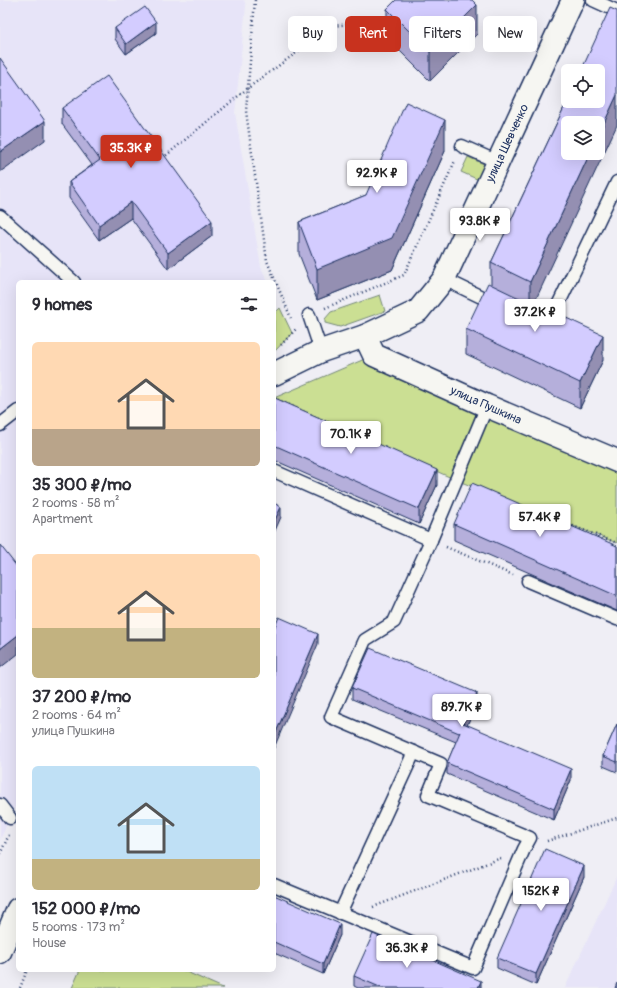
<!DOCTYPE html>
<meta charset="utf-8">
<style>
body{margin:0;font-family:Pangolin,sans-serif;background:#f7f7f7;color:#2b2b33;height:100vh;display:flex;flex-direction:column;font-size:15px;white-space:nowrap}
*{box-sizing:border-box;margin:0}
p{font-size:13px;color:#7c7c81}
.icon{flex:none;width:22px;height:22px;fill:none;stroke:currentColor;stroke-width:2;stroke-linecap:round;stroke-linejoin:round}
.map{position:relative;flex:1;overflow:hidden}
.sheet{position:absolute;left:16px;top:280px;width:260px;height:692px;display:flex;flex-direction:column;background:#fff;border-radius:6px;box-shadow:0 4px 16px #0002}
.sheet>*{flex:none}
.banner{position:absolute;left:288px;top:16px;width:269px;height:36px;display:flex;gap:8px}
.tools{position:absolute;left:561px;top:64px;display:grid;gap:8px}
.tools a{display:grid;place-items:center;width:44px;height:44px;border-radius:6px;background:#fff;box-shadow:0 4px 16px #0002;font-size:20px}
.price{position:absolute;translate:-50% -34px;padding:0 9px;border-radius:4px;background:#fff;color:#222;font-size:13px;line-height:26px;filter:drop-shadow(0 1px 2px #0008)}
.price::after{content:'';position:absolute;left:50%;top:24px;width:12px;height:9px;margin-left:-6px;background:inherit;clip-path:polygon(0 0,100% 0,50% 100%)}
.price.active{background:#c8321e;color:#fff}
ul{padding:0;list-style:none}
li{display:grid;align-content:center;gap:8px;height:212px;padding:0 16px}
li span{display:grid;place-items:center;height:124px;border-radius:6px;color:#555}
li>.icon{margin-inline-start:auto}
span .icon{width:72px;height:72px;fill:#fffc;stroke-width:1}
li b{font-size:17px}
h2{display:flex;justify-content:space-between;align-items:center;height:48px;padding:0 16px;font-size:17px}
.pill{padding:0 14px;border-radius:6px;background:#fff;box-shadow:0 4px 16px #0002;font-size:14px;line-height:36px}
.pill.active{background:#c8321e;color:#fff}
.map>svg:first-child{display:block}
.built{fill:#e7e4f8}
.green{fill:#cbdf93;stroke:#738778}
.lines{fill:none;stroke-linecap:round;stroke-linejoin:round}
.lane-casing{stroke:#1b2f5e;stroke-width:15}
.street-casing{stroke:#1b2f5e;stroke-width:25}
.secondary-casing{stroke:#1b2f5e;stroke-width:25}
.path{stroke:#1b2f5e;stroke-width:2.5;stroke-dasharray:1 3;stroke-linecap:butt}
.lane{stroke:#f6f6f2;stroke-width:12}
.street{stroke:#f6f6f2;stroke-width:22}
.secondary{stroke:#f6f6f2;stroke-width:22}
.wall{fill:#b5afdb;stroke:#1b2f5e}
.shaded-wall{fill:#948fb2;stroke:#1b2f5e}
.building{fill:#d3ccff;stroke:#1b2f5e}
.labels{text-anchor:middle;stroke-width:4;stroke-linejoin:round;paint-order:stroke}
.street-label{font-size:12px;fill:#1b2f5e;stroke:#f6f6f2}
</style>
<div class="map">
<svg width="617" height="988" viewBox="0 0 617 988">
<rect width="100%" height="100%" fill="#efeef5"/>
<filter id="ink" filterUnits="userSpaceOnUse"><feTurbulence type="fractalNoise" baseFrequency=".025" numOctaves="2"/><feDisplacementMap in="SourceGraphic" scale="8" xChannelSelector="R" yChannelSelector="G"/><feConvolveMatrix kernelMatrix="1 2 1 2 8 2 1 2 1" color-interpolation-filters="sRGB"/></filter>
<g filter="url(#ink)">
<g class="built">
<path d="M 0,0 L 244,0 L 246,6 L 235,113 L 261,267 L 268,282 L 18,282 L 18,800 L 0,840 Z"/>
<path d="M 617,876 L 617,988 L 565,988 Z"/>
</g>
<g class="green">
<path d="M 468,157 L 486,165 L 479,180 L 461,172 Z"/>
<path d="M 380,295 L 385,311 L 340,327 L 325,323 L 325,319 L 331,312 Z"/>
<path d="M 280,308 L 292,333 L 274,352 L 274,314 Z"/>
<path d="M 374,355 L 617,461 L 617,543 L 456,480 L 274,398 Z"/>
<path d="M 80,970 L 182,970 L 223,988 L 72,988 Z"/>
</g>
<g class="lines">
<defs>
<g id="lane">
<path d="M 593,0 L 617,11"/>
<path d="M 462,146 L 498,162"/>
<path d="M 0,216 L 74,282"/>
<path d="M 444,279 L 496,304"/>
<path d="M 309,315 L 321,351"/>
<path d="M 548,326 L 617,182"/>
<path d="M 0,425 L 18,411"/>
<path d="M 274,471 L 431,540"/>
<path d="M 528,581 L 617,619"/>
<path d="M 0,805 L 10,818"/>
<path d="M 274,885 L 473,968 L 524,849 L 530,838 L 428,795 L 441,764 L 331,717 L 365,640 L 394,622 L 431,540 L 487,406"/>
<path d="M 340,913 L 414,752"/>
</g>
<path id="street" d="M 365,336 L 374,355 L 487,406 L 617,461"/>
<g id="secondary">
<path d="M 274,374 L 321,351 L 365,336 L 418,311 L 444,279 L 573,0"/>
<path d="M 0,952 L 18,909"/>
</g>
</defs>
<use href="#lane" class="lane-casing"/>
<use href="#street" class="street-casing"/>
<use href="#secondary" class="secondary-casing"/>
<g class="path">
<path d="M 255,0 L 246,111 L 267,261 L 291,318"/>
<path d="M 163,158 L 248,88 L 333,26 L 390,19"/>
<path d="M 325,308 L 404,275 L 455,161"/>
<path d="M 281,345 L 296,329"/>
<path d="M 274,398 L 336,426"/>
<path d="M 539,513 L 617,543"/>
<path d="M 446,547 L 513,575"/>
<path d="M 547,841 L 617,818"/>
<path d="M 0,854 L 9,835"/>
<path d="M 373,907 L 501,858"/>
<path d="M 20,988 L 27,970"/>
</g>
<use href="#lane" class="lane"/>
<use href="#street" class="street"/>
<use href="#secondary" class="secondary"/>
</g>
<g class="wall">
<path d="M 387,9 L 477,34 L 430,81 L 387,38 Z"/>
<path d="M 115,28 L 156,33 L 126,54 L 115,39 Z"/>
<path d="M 568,99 L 533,305 L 603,360 L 580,408 L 466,354 L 466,329 L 491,285 L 491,263 Z"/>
<path d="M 62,108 L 212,236 L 168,269 L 131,218 L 99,240 L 69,198 L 69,182 L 92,165 L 62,124 Z"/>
<path d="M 445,151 L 392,270 L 317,300 L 299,254 L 299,222 L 366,195 Z"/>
<path d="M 274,400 L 437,485 L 419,524 L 274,460 Z"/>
<path d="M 454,524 L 617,546 L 617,611 L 454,540 Z"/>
<path d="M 352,688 L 477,703 L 467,725 L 571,780 L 554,820 L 447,774 L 447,763 L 456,742 L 352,699 Z"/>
<path d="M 617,724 L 617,772 L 603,766 L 603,756 Z"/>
<path d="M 584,877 L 536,985 L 497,968 L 497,958 Z"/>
<path d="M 274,895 L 340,935 L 323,974 L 274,953 Z"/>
<path d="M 354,976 L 481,988 L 358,988 L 354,986 Z"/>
</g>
<g class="shaded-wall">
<path d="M 477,5 L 477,34 L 430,81 L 430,52 Z"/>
<path d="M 156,22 L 156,33 L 126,54 L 126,44 Z"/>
<path d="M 617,95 L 617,125 L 530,312 L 530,282 L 590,153 L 598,153 L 598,136 Z"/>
<path d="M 445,120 L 445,151 L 392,270 L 317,300 L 317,269 Z"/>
<path d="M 45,121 L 45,140 L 0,172 L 0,152 Z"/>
<path d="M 131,202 L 131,218 L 99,240 L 99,225 Z"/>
<path d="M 212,221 L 212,236 L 168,269 L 168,253 Z"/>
<path d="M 603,335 L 603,360 L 580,408 L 580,383 Z"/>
<path d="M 437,470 L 437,485 L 419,524 L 419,509 Z"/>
<path d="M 281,507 L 281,517 L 274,533 L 274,522 Z"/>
<path d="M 318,634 L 318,644 L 274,748 L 274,737 Z"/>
<path d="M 18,635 L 18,654 L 0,668 L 0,649 Z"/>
<path d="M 477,693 L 477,703 L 463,734 L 463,723 Z"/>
<path d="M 571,769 L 571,780 L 554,820 L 554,809 Z"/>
<path d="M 584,866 L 584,877 L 536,985 L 536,974 Z"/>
<path d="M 340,924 L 340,935 L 323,974 L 323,964 Z"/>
<path d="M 481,981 L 481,988 L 478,988 Z"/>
</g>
<g class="building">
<path d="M 396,0 L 472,0 L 477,5 L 430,52 L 387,9 Z"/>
<path d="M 145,7 L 156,22 L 126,44 L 115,28 Z"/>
<path d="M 610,8 L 617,11 L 617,95 L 598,136 L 598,123 L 568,123 L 568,153 L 590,153 L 530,282 L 491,263 L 568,99 L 568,101 L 598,101 L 598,71 L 581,71 Z"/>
<path d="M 0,58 L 45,121 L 0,152 Z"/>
<path d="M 107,76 L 212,221 L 168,253 L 131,202 L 99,225 L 69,182 L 100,160 L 62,108 Z"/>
<path d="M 406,102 L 445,120 L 392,238 L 317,269 L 299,222 L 366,195 Z"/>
<path d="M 488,283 L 544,310 L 549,310 L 603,335 L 580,383 L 466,329 Z"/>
<path d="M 275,398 L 437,470 L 419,509 L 274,445 L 274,400 Z"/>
<path d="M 472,483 L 617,546 L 617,596 L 454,524 Z"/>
<path d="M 274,503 L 281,507 L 274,522 Z"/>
<path d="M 0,545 L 18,568 L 18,635 L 0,649 Z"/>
<path d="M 279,617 L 318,634 L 274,737 L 274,629 Z"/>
<path d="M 370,648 L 477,693 L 463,723 L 571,769 L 554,809 L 447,763 L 460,732 L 459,733 L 352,688 Z"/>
<path d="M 617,724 L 617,762 L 603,756 Z"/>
<path d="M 545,849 L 584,866 L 536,974 L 497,958 Z"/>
<path d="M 274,895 L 340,924 L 323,964 L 274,942 Z"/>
<path d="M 373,934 L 481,981 L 478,988 L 382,988 L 354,976 Z"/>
<path d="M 617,983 L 617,988 L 615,988 Z"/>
</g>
</g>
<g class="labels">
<g class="street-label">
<text transform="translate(507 143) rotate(-65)" y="4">улица Шевченко</text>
<text transform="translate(486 405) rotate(24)" y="4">улица Пушкина</text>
</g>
</g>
</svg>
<div class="tools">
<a><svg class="icon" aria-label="locate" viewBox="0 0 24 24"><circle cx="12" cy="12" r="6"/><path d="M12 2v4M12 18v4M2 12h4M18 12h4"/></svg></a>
<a><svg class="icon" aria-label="layers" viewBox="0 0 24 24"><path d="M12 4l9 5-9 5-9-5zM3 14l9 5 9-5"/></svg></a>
</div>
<b class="price active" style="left:131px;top:169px">35.3K ₽</b>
<b class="price" style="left:377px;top:194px">92.9K ₽</b>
<b class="price" style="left:480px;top:242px">93.8K ₽</b>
<b class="price" style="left:535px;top:333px">37.2K ₽</b>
<b class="price" style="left:351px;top:455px">70.1K ₽</b>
<b class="price" style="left:540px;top:538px">57.4K ₽</b>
<b class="price" style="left:462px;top:728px">89.7K ₽</b>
<b class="price" style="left:541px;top:912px">152K ₽</b>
<b class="price" style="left:407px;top:969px">36.3K ₽</b>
<div class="banner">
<a class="pill">Buy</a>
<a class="pill active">Rent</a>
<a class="pill">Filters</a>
<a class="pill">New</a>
</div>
<section class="sheet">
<h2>9 homes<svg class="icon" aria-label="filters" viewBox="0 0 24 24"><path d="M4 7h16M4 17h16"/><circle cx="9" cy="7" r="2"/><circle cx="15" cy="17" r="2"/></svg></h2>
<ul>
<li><span style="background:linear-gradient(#ffd9b3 70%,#b9a48a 0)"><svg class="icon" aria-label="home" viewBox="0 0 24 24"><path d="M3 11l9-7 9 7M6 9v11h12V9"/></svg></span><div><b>35 300 ₽/mo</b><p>2 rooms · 58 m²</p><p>Apartment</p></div></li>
<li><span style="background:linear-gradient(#ffd9b3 60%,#c2b280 0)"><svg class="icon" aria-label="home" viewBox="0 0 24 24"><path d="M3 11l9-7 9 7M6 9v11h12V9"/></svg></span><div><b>37 200 ₽/mo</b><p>2 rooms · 64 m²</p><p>улица Пушкина</p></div></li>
<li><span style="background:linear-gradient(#bfe0f5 75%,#c2b280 0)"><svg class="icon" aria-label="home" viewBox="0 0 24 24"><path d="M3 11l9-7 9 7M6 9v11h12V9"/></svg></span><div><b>152 000 ₽/mo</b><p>5 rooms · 173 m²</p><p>House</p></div></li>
</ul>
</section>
</div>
